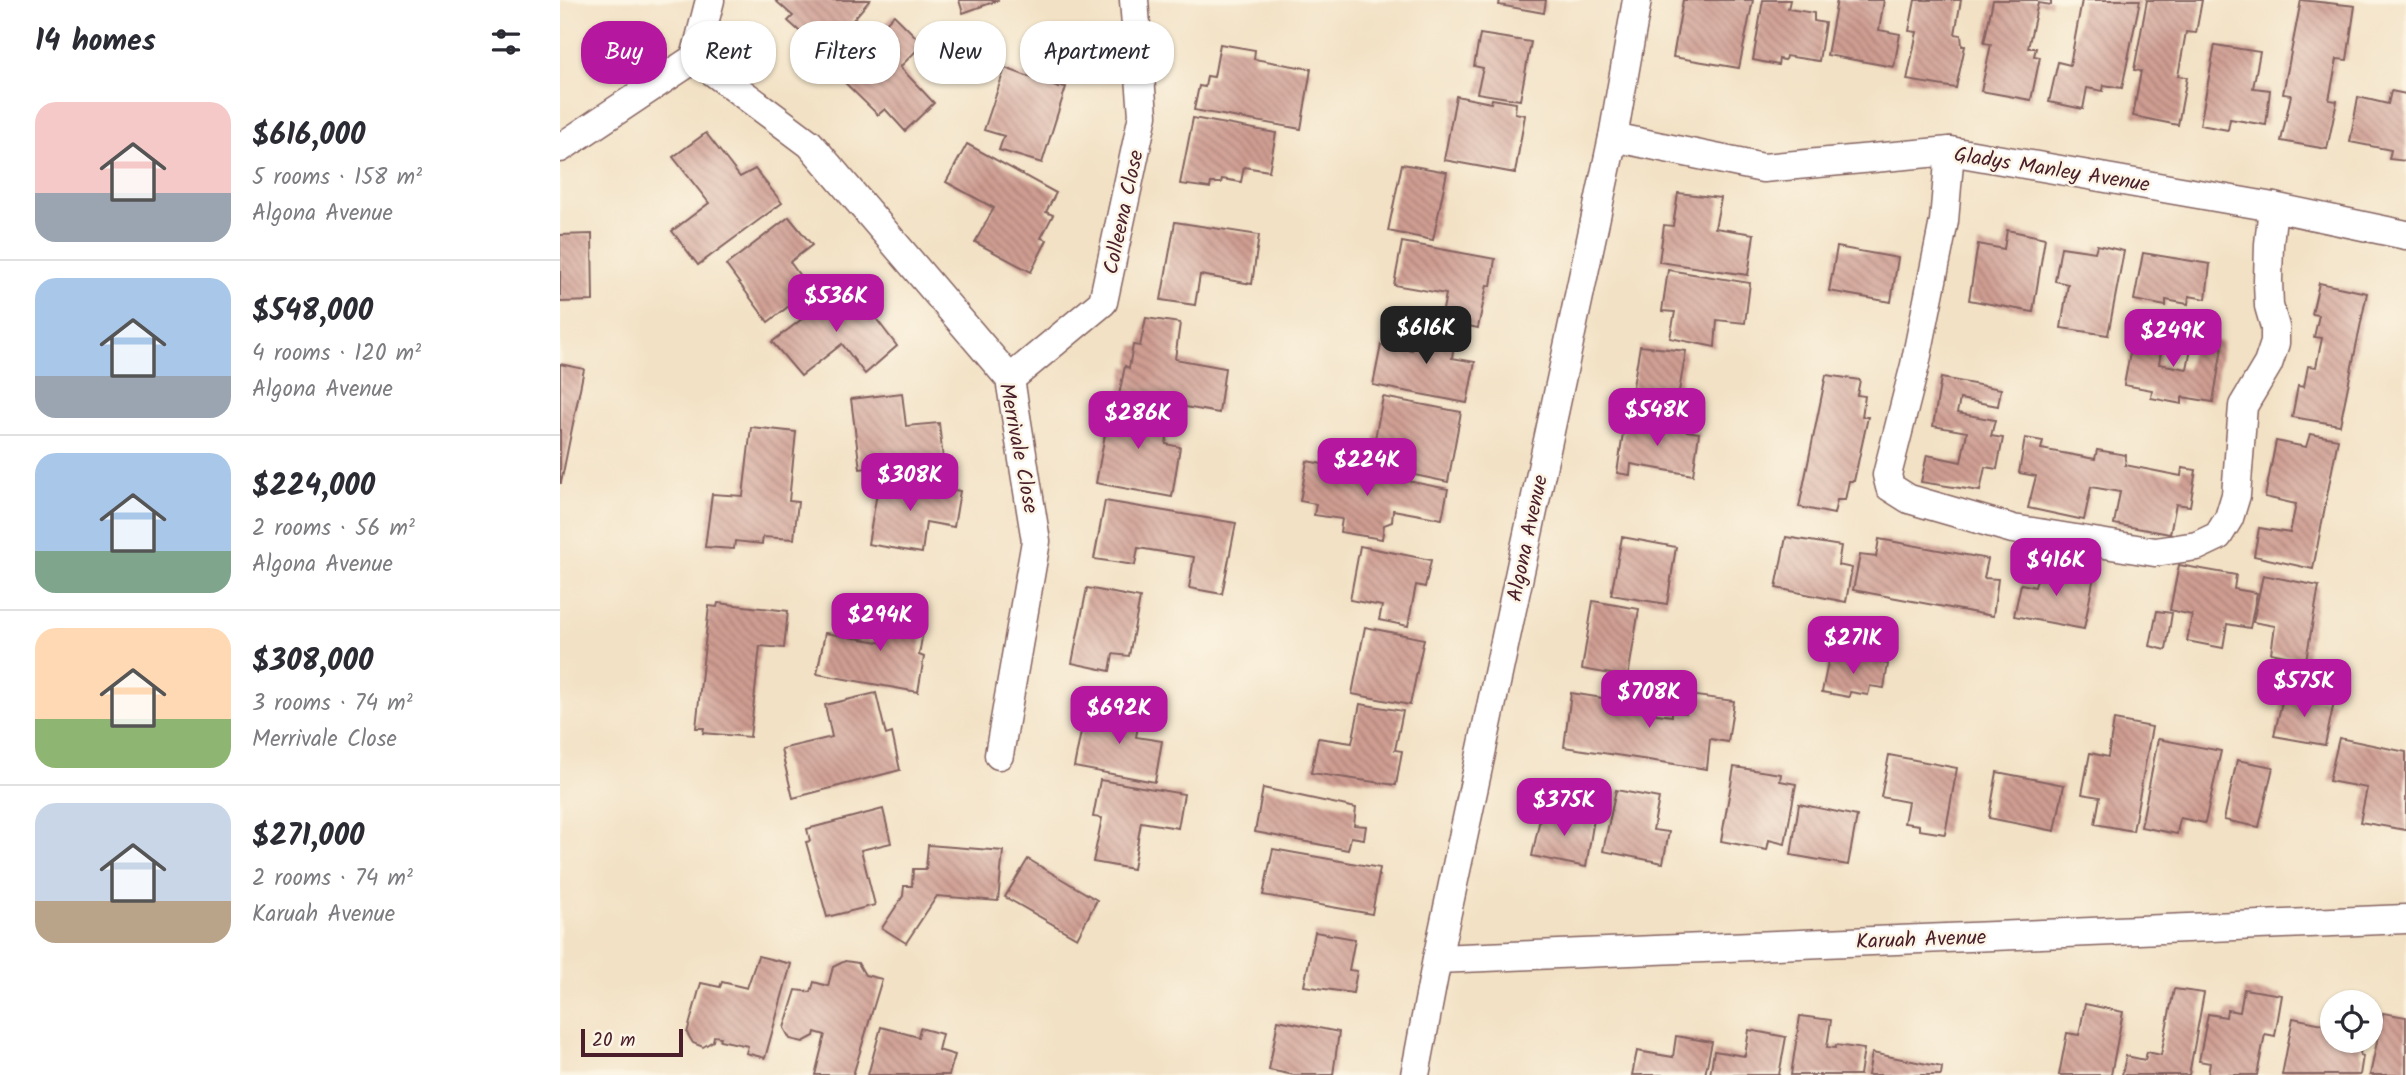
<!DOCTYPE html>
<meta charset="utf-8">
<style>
body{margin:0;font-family:Kalam,sans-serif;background:#f7f7f7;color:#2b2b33;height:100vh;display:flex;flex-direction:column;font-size:26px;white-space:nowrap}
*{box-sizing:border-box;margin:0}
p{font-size:23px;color:#7c7c81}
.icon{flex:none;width:38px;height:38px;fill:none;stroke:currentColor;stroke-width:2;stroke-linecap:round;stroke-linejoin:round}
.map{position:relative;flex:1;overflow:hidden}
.drawer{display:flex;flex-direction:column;background:#fff;width:560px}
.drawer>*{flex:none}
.hud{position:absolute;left:21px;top:21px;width:665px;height:63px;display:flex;gap:14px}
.buttons{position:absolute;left:1760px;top:990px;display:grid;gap:14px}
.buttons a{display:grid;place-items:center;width:63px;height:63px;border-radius:50%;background:#fff;box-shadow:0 2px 5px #0004;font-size:35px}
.scale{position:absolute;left:21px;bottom:18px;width:102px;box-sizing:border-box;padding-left:7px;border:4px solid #4a1f2b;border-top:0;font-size:19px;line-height:24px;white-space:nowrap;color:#4a1f2b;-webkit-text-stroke:5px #fcf5e5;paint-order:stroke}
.price{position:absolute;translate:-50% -60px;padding:0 16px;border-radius:14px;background:#b5179e;color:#fff;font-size:23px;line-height:46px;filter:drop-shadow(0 2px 4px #0008)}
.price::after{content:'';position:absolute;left:50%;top:42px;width:21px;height:16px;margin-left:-10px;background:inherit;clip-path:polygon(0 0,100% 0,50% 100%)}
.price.current{background:#222;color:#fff}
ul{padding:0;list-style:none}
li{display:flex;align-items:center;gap:21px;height:175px;padding:0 35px}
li+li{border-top:2px solid #e1e1e2}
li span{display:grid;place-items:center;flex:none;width:196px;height:140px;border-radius:21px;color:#555}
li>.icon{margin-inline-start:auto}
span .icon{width:84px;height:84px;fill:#fffc;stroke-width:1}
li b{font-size:30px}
h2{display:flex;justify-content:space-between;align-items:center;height:84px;padding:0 35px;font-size:30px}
.chip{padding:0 24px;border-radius:28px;background:#fff;box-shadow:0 2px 5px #0004;font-size:24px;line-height:63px}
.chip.current{background:#b5179e;color:#fff}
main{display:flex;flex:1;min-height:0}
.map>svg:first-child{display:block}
.building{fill:url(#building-back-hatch)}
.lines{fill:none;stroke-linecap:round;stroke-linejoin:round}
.minor-casing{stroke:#856361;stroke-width:31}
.minor{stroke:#fff;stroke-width:28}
.labels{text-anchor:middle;stroke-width:5;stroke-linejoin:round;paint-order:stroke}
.street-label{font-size:21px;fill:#4a1f2b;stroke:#fcf5e5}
</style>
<main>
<section class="drawer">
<h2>14 homes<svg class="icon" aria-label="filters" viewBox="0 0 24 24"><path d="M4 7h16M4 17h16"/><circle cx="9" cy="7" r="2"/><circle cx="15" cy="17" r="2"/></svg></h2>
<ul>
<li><span style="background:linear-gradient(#f6c9c9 65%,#9aa5b1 0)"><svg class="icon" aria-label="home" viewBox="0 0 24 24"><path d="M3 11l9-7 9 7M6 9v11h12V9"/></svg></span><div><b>$616,000</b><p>5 rooms · 158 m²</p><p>Algona Avenue</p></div></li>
<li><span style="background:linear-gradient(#a9c7e8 70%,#9aa5b1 0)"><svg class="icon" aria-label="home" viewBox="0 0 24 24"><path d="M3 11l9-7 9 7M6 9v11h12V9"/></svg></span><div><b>$548,000</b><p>4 rooms · 120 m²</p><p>Algona Avenue</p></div></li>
<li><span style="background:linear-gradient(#a9c7e8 70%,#7fa58c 0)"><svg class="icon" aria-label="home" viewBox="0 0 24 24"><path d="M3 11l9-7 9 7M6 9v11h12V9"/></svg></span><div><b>$224,000</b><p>2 rooms · 56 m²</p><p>Algona Avenue</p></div></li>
<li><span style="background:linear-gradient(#ffd9b3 65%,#8fb573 0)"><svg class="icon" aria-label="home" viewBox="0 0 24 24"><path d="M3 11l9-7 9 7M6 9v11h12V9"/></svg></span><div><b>$308,000</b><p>3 rooms · 74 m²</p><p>Merrivale Close</p></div></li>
<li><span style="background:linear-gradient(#c9d6e8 70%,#b9a48a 0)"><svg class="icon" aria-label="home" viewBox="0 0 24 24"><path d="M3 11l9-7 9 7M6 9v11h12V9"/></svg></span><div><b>$271,000</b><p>2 rooms · 74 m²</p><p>Karuah Avenue</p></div></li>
</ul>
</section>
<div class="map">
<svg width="1846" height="1075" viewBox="0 0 1846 1075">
<defs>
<pattern id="building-back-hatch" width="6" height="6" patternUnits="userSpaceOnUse" patternTransform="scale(1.75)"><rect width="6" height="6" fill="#cf9d92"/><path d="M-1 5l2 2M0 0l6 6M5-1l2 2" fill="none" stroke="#aa7f77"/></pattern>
</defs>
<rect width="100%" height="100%" fill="#fcf5e5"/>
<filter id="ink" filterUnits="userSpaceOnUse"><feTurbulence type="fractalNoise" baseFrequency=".0143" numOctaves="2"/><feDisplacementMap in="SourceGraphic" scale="14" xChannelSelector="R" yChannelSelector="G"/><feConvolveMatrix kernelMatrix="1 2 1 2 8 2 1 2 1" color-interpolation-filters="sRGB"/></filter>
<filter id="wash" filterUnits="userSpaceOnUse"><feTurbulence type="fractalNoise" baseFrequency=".00686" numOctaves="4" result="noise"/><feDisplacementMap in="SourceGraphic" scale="28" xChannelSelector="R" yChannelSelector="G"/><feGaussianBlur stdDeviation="1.57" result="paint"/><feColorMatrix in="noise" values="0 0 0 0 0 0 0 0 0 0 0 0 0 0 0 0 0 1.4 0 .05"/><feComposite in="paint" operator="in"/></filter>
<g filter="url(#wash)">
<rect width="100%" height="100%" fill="#f2e1c4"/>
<g id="blocks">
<g class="building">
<path d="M 215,0 L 310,0 L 269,48 L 260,40 L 256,46 L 228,21 L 233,16 Z"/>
<path d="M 399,0 L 439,0 L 403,13 Z"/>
<path d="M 940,0 L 986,0 L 984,13 L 939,5 Z"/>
<path d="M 1123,0 L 1193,0 L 1179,68 L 1113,57 Z"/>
<path d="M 1203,0 L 1230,0 L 1228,9 L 1254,13 L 1254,21 L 1265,23 L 1259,61 L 1226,56 L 1225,60 L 1219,59 L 1218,65 L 1193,60 Z"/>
<path d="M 1277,0 L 1324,0 L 1319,30 L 1340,34 L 1334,67 L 1267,55 Z"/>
<path d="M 1355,0 L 1401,0 L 1395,34 L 1401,35 L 1402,46 L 1405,46 L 1396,88 L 1347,80 L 1357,32 L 1349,31 Z"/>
<path d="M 1433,0 L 1491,0 L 1491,5 L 1478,3 L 1468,48 L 1476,48 L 1474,56 L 1480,57 L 1471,100 L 1421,91 L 1431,44 L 1424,43 Z"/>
<path d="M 1522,0 L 1580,0 L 1562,88 L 1544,85 L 1543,91 L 1527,88 L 1523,109 L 1489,102 L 1498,62 L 1510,65 Z"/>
<path d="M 1587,0 L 1642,0 L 1636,33 L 1626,32 L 1618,76 L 1627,77 L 1618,125 L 1573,116 L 1581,71 L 1574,70 Z"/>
<path d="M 1741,0 L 1795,6 L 1787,60 L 1777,59 L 1769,100 L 1777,101 L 1767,149 L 1721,141 L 1731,95 L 1723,94 Z"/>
<path d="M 334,15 L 363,44 L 340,67 L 374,103 L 345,131 L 325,109 L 318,115 L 274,72 Z"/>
<path d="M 920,34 L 971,42 L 960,100 L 917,93 L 923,68 L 914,66 Z"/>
<path d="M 660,44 L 695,50 L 694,59 L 751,69 L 741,129 L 634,110 L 639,86 L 645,87 L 647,76 L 654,77 Z"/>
<path d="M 1655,45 L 1700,52 L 1693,88 L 1710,90 L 1706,125 L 1670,119 L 1668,130 L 1640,125 Z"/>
<path d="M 445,68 L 499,88 L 500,86 L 506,87 L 482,163 L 439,150 L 444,136 L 424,130 Z"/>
<path d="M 1831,91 L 1846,94 L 1846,161 L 1829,159 L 1831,150 L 1790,142 L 1798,97 L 1828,104 Z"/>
<path d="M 896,96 L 931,103 L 932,99 L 956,103 L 955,113 L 965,115 L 955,173 L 884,160 Z"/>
<path d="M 633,118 L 716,133 L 709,171 L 684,167 L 681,182 L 662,179 L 661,183 L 651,183 L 650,188 L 620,184 Z"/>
<path d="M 146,133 L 180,177 L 195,169 L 222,203 L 138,265 L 112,231 L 149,203 L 113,157 Z"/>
<path d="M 407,144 L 496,193 L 486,212 L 493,215 L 481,238 L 487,240 L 471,272 L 415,242 L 434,208 L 386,182 Z"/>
<path d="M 842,164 L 887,172 L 873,240 L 828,231 Z"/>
<path d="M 1118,193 L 1161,198 L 1155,228 L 1194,234 L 1188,275 L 1099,262 L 1104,225 L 1113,226 Z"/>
<path d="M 229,217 L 252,245 L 230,262 L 250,290 L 208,322 L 166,265 Z"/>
<path d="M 615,222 L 699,235 L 692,284 L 640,275 L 635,305 L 601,300 Z"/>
<path d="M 1447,230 L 1485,238 L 1473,312 L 1409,300 L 1418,244 L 1444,249 Z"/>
<path d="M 32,234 L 33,301 L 0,302 L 0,235 Z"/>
<path d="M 842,242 L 935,259 L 931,286 L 927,285 L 918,328 L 881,320 L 886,294 L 834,285 Z"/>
<path d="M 1537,245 L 1564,251 L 1548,335 L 1501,328 L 1508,284 L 1495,281 L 1501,247 L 1535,252 Z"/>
<path d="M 1277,247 L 1338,258 L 1331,302 L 1269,291 Z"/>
<path d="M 1583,253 L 1650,264 L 1646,299 L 1629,296 L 1628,304 L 1606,300 L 1606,306 L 1574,300 Z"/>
<path d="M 1108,270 L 1190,283 L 1185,323 L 1157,320 L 1155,347 L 1110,338 L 1115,312 L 1102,311 Z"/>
<path d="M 289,283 L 337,346 L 305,374 L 282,344 L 241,376 L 212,342 Z"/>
<path d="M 1759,283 L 1807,293 L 1780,425 L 1732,417 L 1738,386 L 1744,387 L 1748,366 L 1756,367 L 1762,338 L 1754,337 L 1759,315 L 1752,314 Z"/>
<path d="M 586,318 L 620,323 L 615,359 L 665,368 L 659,413 L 559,395 L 565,366 L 569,368 L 573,345 L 580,346 Z"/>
<path d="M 857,323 L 896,329 L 892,358 L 915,362 L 907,403 L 813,385 L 821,345 L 852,350 Z"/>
<path d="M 1575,326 L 1604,332 L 1599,364 L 1627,369 L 1633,338 L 1663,342 L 1653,402 L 1622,397 L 1622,404 L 1591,398 L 1592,390 L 1564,385 Z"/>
<path d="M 1080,346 L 1126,351 L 1118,397 L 1127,398 L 1125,412 L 1070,403 Z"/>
<path d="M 0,364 L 24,369 L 1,483 L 0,483 Z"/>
<path d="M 1266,375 L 1300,380 L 1297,395 L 1305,396 L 1302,417 L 1308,417 L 1294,481 L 1289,481 L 1285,500 L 1277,500 L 1274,514 L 1239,507 Z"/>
<path d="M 1381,378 L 1441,389 L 1438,406 L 1400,399 L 1397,413 L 1435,420 L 1431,436 L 1443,438 L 1437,469 L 1425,467 L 1420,491 L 1361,482 L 1367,455 L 1401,462 L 1407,432 L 1373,426 Z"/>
<path d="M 342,393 L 346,426 L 379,423 L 383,459 L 300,469 L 291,399 Z"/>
<path d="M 823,397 L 901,412 L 888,482 L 845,473 L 846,465 L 811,459 Z"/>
<path d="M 551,402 L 611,412 L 606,444 L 620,447 L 612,497 L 536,483 Z"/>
<path d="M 1065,420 L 1139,433 L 1133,475 L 1071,464 L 1070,475 L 1057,473 Z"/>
<path d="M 191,427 L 236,432 L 229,501 L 238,502 L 234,539 L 203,537 L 202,544 L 175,541 L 174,549 L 145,547 L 152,494 L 183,496 Z"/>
<path d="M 1750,434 L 1778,439 L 1753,569 L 1694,556 L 1699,528 L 1730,533 L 1736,504 L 1705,497 L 1716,441 L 1746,447 Z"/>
<path d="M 1465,438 L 1483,441 L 1481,449 L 1535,459 L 1537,450 L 1566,455 L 1565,465 L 1621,476 L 1622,468 L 1636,470 L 1630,506 L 1616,504 L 1610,534 L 1554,524 L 1560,492 L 1531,487 L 1524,520 L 1468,508 L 1476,476 L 1459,473 Z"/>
<path d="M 747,461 L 888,489 L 882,519 L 833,510 L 832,522 L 824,525 L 822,539 L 780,532 L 782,519 L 754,515 L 756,504 L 740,501 Z"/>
<path d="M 320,476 L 400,491 L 394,527 L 366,522 L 362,553 L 308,544 Z"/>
<path d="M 545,501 L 676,523 L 662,594 L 629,588 L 634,557 L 578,548 L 575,565 L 534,559 Z"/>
<path d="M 1062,537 L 1116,547 L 1107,604 L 1051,595 Z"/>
<path d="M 1226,537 L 1281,546 L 1278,565 L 1292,568 L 1286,602 L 1216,588 Z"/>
<path d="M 1319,539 L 1428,559 L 1424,578 L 1438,579 L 1433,616 L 1293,590 L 1300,555 L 1316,557 Z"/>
<path d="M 800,546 L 871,560 L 865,587 L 856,585 L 848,626 L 819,620 L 822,606 L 790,600 Z"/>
<path d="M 1619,565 L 1676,575 L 1674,589 L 1697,593 L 1690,628 L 1667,624 L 1663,648 L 1627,641 L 1632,615 L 1610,610 Z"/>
<path d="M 1480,567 L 1534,576 L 1524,629 L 1454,616 L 1461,584 L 1475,587 Z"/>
<path d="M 1703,575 L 1759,586 L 1746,660 L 1711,653 L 1715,626 L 1693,622 Z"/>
<path d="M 527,588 L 580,598 L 569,656 L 553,654 L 550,671 L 512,663 Z"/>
<path d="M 1033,601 L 1079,609 L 1068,677 L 1022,669 Z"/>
<path d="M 158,603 L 228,611 L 224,648 L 200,646 L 190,737 L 143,733 L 144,728 L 136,728 L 149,606 L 157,607 Z"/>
<path d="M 330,603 L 367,609 L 359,655 L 364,657 L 358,692 L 257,674 L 265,633 L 325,643 Z"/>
<path d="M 1597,611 L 1612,613 L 1606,650 L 1590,646 Z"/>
<path d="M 805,627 L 864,639 L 850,705 L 792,694 Z"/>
<path d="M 1270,653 L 1328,664 L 1324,688 L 1310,686 L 1308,695 L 1290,692 L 1289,697 L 1262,692 Z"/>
<path d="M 316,693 L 326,735 L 332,733 L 340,770 L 233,798 L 221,749 L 272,737 L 265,705 Z"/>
<path d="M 1011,693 L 1068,702 L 1067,710 L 1112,716 L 1112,711 L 1126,713 L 1129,695 L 1174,701 L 1168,742 L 1150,739 L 1147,769 L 1004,747 Z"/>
<path d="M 1724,693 L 1774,702 L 1765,745 L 1714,736 Z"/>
<path d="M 543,701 L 581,709 L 576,737 L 602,741 L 595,782 L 514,767 L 522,727 L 538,729 Z"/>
<path d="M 800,704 L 843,711 L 835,750 L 842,751 L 836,785 L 751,773 L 758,738 L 792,743 Z"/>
<path d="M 1554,720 L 1592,727 L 1573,831 L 1535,824 L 1540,797 L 1522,794 L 1530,753 L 1548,757 Z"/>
<path d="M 1779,738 L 1846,752 L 1846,830 L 1800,822 L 1807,788 L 1769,781 Z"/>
<path d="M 1598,739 L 1661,751 L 1645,823 L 1620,818 L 1617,834 L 1581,827 Z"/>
<path d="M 1329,755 L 1397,768 L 1385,834 L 1359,830 L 1359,825 L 1344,823 L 1348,802 L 1321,797 Z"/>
<path d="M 1677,760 L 1713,767 L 1699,827 L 1664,820 Z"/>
<path d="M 1174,767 L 1221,774 L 1220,781 L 1236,784 L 1225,844 L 1209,840 L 1207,850 L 1161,841 Z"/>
<path d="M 1437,772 L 1504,785 L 1495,831 L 1429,818 Z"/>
<path d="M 540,780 L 624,794 L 618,828 L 581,822 L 573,869 L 533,862 L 542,818 L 533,817 Z"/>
<path d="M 703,788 L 796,808 L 794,825 L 806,826 L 804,839 L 791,837 L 788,850 L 695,832 Z"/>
<path d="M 1056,790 L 1099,798 L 1093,830 L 1109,832 L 1103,863 L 1043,851 Z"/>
<path d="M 1239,804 L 1297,816 L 1288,865 L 1231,855 Z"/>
<path d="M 323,809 L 331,843 L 301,850 L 315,905 L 267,917 L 246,842 L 250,841 L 247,829 Z"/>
<path d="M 982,809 L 1034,819 L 1026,867 L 972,856 Z"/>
<path d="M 368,845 L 443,851 L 438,901 L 377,896 L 346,943 L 322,928 L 343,896 L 344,886 L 352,886 L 353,869 L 366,869 Z"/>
<path d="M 713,849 L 820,868 L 812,914 L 703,895 Z"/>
<path d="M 468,859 L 537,900 L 517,938 L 445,897 Z"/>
<path d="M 755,932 L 795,939 L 789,970 L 797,971 L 793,993 L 744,986 Z"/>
<path d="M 198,956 L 231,964 L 205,1058 L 186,1053 L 188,1046 L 160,1040 L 161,1037 L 154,1036 L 153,1041 L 143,1047 L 133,1043 L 127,1033 L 141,983 L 160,987 L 162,982 L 187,988 Z"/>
<path d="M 285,961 L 298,963 L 305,975 L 322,979 L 293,1075 L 255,1075 L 265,1035 L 255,1032 L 254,1036 L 243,1042 L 230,1039 L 224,1028 L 236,990 L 251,992 L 254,982 L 268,986 L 273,967 Z"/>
<path d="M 1614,989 L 1644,993 L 1629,1075 L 1562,1075 L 1566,1056 L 1585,1060 L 1587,1052 L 1601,1055 Z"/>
<path d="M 1684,989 L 1722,995 L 1715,1036 L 1705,1034 L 1697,1075 L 1648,1075 L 1650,1063 L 1639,1061 L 1648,1014 L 1666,1017 L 1667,1010 L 1680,1012 Z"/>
<path d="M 1525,1004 L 1563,1012 L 1551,1075 L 1499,1075 L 1507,1033 L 1519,1035 Z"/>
<path d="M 1823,1013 L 1846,1017 L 1846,1075 L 1810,1075 Z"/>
<path d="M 1240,1016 L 1271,1020 L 1267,1047 L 1275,1048 L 1276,1045 L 1304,1049 L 1300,1075 L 1231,1075 Z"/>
<path d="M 1733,1018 L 1773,1026 L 1773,1041 L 1802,1041 L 1800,1055 L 1803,1056 L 1800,1075 L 1722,1075 Z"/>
<path d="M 718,1020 L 779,1032 L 773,1075 L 734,1075 L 709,1070 Z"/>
<path d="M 321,1027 L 358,1037 L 360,1028 L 382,1034 L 378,1050 L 395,1055 L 389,1075 L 308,1075 Z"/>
<path d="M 1189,1030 L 1226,1037 L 1219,1075 L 1150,1075 L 1154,1051 L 1185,1056 Z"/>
<path d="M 1116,1036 L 1152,1042 L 1145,1075 L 1072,1075 L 1077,1051 L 1113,1057 Z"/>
<path d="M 1312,1053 L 1382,1067 L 1381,1075 L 1308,1075 Z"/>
</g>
</g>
</g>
<g filter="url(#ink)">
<use href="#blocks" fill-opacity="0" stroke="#856361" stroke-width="2"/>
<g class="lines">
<defs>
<g id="minor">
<path d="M 135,58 L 250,144 L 450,379 L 476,541 L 439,755"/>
<path d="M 1053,137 L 1203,168 L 1390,151 L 1713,207 L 1846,235"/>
<path d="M 0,148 L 135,58 L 150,0"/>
<path d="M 1390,151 L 1384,221 L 1355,365 L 1327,475 L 1330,487 L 1349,499 L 1453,529 L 1595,552 L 1637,546 L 1658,536 L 1669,518 L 1676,495 L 1683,406 L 1708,364 L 1715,343 L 1715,327 L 1709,306 L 1708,281 L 1709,244 L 1713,207"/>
<path d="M 450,379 L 543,302 L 583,115 L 574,0"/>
<path d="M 877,959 L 1846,919"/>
<path d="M 855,1075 L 877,959 L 1053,137 L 1077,0"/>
</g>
</defs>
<use href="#minor" class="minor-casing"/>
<use href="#minor" class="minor"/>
</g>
</g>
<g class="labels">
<g class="street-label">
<text transform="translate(1492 169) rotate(9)" y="7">Gladys Manley Avenue</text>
<text transform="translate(563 212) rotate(-78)" y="7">Colleena Close</text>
<text transform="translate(459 448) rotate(79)" y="7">Merrivale Close</text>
<text transform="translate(967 538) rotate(-78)" y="7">Algona Avenue</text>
<text transform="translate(1361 939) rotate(-2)" y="7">Karuah Avenue</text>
</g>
</g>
</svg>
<div class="buttons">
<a><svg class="icon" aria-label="locate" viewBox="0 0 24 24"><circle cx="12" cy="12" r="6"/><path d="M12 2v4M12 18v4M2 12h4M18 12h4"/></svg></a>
</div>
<div class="scale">20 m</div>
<b class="price" style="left:276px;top:334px">$536K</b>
<b class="price current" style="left:866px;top:366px">$616K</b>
<b class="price" style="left:1613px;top:369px">$249K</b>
<b class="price" style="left:1097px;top:448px">$548K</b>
<b class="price" style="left:578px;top:451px">$286K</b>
<b class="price" style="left:807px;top:498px">$224K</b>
<b class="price" style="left:350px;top:513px">$308K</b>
<b class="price" style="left:1496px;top:598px">$416K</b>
<b class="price" style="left:320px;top:653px">$294K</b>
<b class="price" style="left:1293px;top:676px">$271K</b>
<b class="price" style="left:1744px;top:719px">$575K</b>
<b class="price" style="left:1089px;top:730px">$708K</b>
<b class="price" style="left:559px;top:746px">$692K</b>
<b class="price" style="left:1004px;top:838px">$375K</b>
<div class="hud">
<a class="chip current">Buy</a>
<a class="chip">Rent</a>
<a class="chip">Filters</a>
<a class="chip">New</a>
<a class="chip">Apartment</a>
</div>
</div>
</main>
